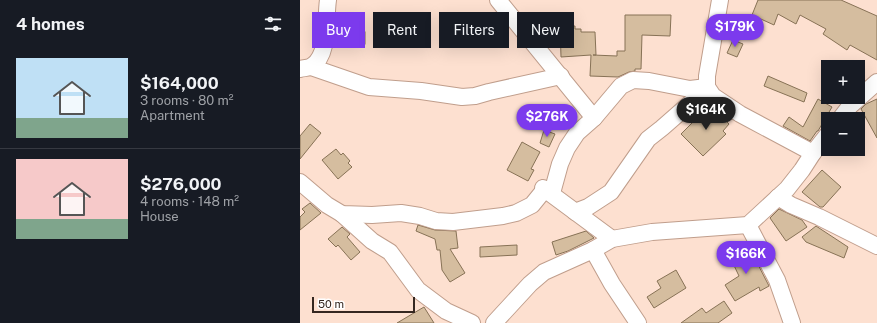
<!DOCTYPE html>
<meta charset="utf-8">
<style>
body{margin:0;font-family:"Public Sans",sans-serif;background:#242831;color:#f1f3f6;height:100vh;display:flex;flex-direction:column;font-size:15px;white-space:nowrap}
*{box-sizing:border-box;margin:0}
p{font-size:13px;color:#9ea1a6}
.icon{flex:none;width:22px;height:22px;fill:none;stroke:currentColor;stroke-width:2;stroke-linecap:round;stroke-linejoin:round}
.map{position:relative;flex:1;overflow:hidden}
.panel{display:flex;flex-direction:column;background:#171b24;width:300px}
.panel>*{flex:none}
.hud{position:absolute;left:12px;top:12px;width:380px;height:36px;display:flex;gap:8px}
.buttons{position:absolute;left:521px;top:60px;display:grid;gap:8px}
.buttons a{display:grid;place-items:center;width:44px;height:44px;border-radius:0px;background:#171b24;box-shadow:0 4px 16px #0002;font-size:20px}
.scale{position:absolute;left:12px;bottom:10px;width:103px;box-sizing:border-box;padding-left:4px;border:2px solid #352720;border-top:0;font-size:11px;line-height:14px;white-space:nowrap;color:#352720;-webkit-text-stroke:3px #fff;paint-order:stroke}
.price{position:absolute;translate:-50% -34px;padding:0 9px;border-radius:14px;background:#7c3aed;color:#fff;font-size:13px;line-height:26px;filter:drop-shadow(0 1px 2px #0008)}
.price::after{content:'';position:absolute;left:50%;top:24px;width:12px;height:9px;margin-left:-6px;background:inherit;clip-path:polygon(0 0,100% 0,50% 100%)}
.price.current{background:#222;color:#fff}
ul{padding:0;list-style:none}
li{display:flex;align-items:center;gap:12px;height:100px;padding:0 16px}
li+li{border-top:1px solid #363941}
li span{display:grid;place-items:center;flex:none;width:112px;height:80px;border-radius:0px;color:#555}
li>.icon{margin-inline-start:auto}
span .icon{width:48px;height:48px;fill:#fffc;stroke-width:1}
li b{font-size:17px}
h2{display:flex;justify-content:space-between;align-items:center;height:48px;padding:0 16px;font-size:17px}
.chip{padding:0 14px;border-radius:0px;background:#171b24;box-shadow:0 4px 16px #0002;font-size:14px;line-height:36px}
.chip.current{background:#7c3aed;color:#fff}
main{display:flex;flex:1;min-height:0}
.map>svg:first-child{display:block}
.building{fill:#d5bd9f;stroke:#877256}
.lines{fill:none;stroke-linecap:round;stroke-linejoin:round}
.street-casing{stroke:#c09e8c;stroke-width:18}
.street{stroke:#fff;stroke-width:16}
</style>
<main>
<section class="panel">
<h2>4 homes<svg class="icon" aria-label="filters" viewBox="0 0 24 24"><path d="M4 7h16M4 17h16"/><circle cx="9" cy="7" r="2"/><circle cx="15" cy="17" r="2"/></svg></h2>
<ul>
<li><span style="background:linear-gradient(#bfe0f5 75%,#7fa58c 0)"><svg class="icon" aria-label="home" viewBox="0 0 24 24"><path d="M3 11l9-7 9 7M6 9v11h12V9"/></svg></span><div><b>$164,000</b><p>3 rooms · 80 m²</p><p>Apartment</p></div></li>
<li><span style="background:linear-gradient(#f6c9c9 75%,#7fa58c 0)"><svg class="icon" aria-label="home" viewBox="0 0 24 24"><path d="M3 11l9-7 9 7M6 9v11h12V9"/></svg></span><div><b>$276,000</b><p>4 rooms · 148 m²</p><p>House</p></div></li>
</ul>
</section>
<div class="map">
<svg width="577" height="323" viewBox="0 0 577 323">
<rect width="100%" height="100%" fill="#fde0d0"/>
<g class="building">
<path d="M 458,0 L 541,0 L 577,16 L 577,60 L 550,45 L 547,50 L 523,34 L 526,29 L 500,15 L 496,24 L 478,14 L 474,25 L 452,15 Z"/>
<path d="M 325,15 L 371,15 L 370,36 L 342,35 L 341,69 L 335,69 L 335,71 L 329,72 L 318,77 L 290,76 L 291,55 L 261,57 L 260,26 L 275,26 L 275,29 L 281,29 L 281,32 L 295,32 L 296,55 L 293,55 L 317,56 L 317,51 L 325,51 Z"/>
<rect x="45" y="32" width="20" height="12"/>
<path d="M 433,40 L 443,44 L 437,57 L 427,53 Z"/>
<path d="M 468,76 L 507,93 L 504,102 L 464,86 Z"/>
<path d="M 518,99 L 532,107 L 518,131 L 517,131 L 510,141 L 483,126 L 489,117 L 503,127 Z"/>
<path d="M 577,99 L 577,138 L 561,109 L 566,104 Z"/>
<path d="M 413,108 L 429,124 L 423,131 L 426,134 L 403,156 L 381,134 L 403,112 L 407,115 Z"/>
<path d="M 10,124 L 21,133 L 0,159 L 0,136 Z"/>
<path d="M 244,130 L 255,134 L 249,147 L 240,143 Z"/>
<path d="M 222,142 L 240,152 L 231,169 L 234,170 L 228,181 L 207,170 Z"/>
<path d="M 36,149 L 41,155 L 43,153 L 50,161 L 48,163 L 52,167 L 38,179 L 22,160 Z"/>
<path d="M 522,170 L 541,187 L 523,207 L 520,207 L 502,192 Z"/>
<path d="M 10,203 L 21,213 L 0,230 L 0,217 L 5,212 L 2,209 Z"/>
<path d="M 479,209 L 502,220 L 507,227 L 486,241 L 470,218 Z"/>
<path d="M 118,225 L 135,230 L 156,231 L 158,248 L 150,249 L 165,273 L 150,282 L 142,270 L 140,250 L 137,250 L 135,239 L 116,231 Z"/>
<path d="M 516,226 L 548,247 L 544,258 L 506,242 L 502,237 Z"/>
<path d="M 42,227 L 50,234 L 47,237 L 60,252 L 51,260 L 38,245 L 36,247 L 28,239 Z"/>
<path d="M 286,231 L 294,238 L 268,251 L 256,255 L 252,242 Z"/>
<path d="M 217,245 L 217,255 L 180,257 L 180,247 Z"/>
<path d="M 449,247 L 469,286 L 460,291 L 459,287 L 435,301 L 425,285 L 439,276 L 430,257 Z"/>
<path d="M 376,270 L 386,288 L 354,308 L 347,297 L 361,288 L 357,281 Z"/>
<path d="M 424,301 L 432,313 L 418,323 L 381,323 L 402,308 L 406,313 Z"/>
<path d="M 124,307 L 134,323 L 97,323 Z"/>
</g>
<g class="lines">
<defs>
<g id="street">
<path d="M 198,0 L 294,118"/>
<path d="M 420,0 L 407,76 L 407,87 L 413,96 L 440,114 L 513,153"/>
<path d="M 11,67 L 69,87 L 121,91 L 162,97 L 175,96 L 189,92 L 261,76"/>
<path d="M 0,69 C 4,68 9,68 12,66 C 30,54 25,19 28,0"/>
<path d="M 540,119 L 550,106 L 577,82"/>
<path d="M 0,182 L 27,205 L 42,214 L 72,215 L 101,213 L 120,216 L 136,221 L 153,222 L 203,216 L 216,213 L 232,205 L 245,189"/>
<path d="M 243,188 L 312,239"/>
<path d="M 252,193 L 260,164 L 267,148 L 277,133 L 294,118 L 321,86 L 333,80 L 349,81 L 390,89 L 407,87"/>
<path d="M 478,197 L 491,205 L 519,217 L 577,246"/>
<path d="M 275,212 L 288,207 L 311,192 L 348,139 L 362,128 L 394,100 L 400,88"/>
<path d="M 42,214 L 72,241 L 90,252 L 118,290 L 146,311 L 172,323"/>
<path d="M 448,225 L 477,280 L 492,323"/>
<path d="M 293,250 L 312,284 L 338,323"/>
<path d="M 194,323 L 230,284 L 244,272 L 293,250 L 312,239 L 352,232 L 448,225 L 487,189 L 502,170 L 513,153 L 528,134"/>
</g>
</defs>
<use href="#street" class="street-casing"/>
<use href="#street" class="street"/>
</g>
</svg>
<div class="buttons">
<a>+</a>
<a>−</a>
</div>
<div class="scale">50 m</div>
<b class="price" style="left:435px;top:48px">$179K</b>
<b class="price current" style="left:406px;top:131px">$164K</b>
<b class="price" style="left:247px;top:138px">$276K</b>
<b class="price" style="left:446px;top:275px">$166K</b>
<div class="hud">
<a class="chip current">Buy</a>
<a class="chip">Rent</a>
<a class="chip">Filters</a>
<a class="chip">New</a>
</div>
</div>
</main>
